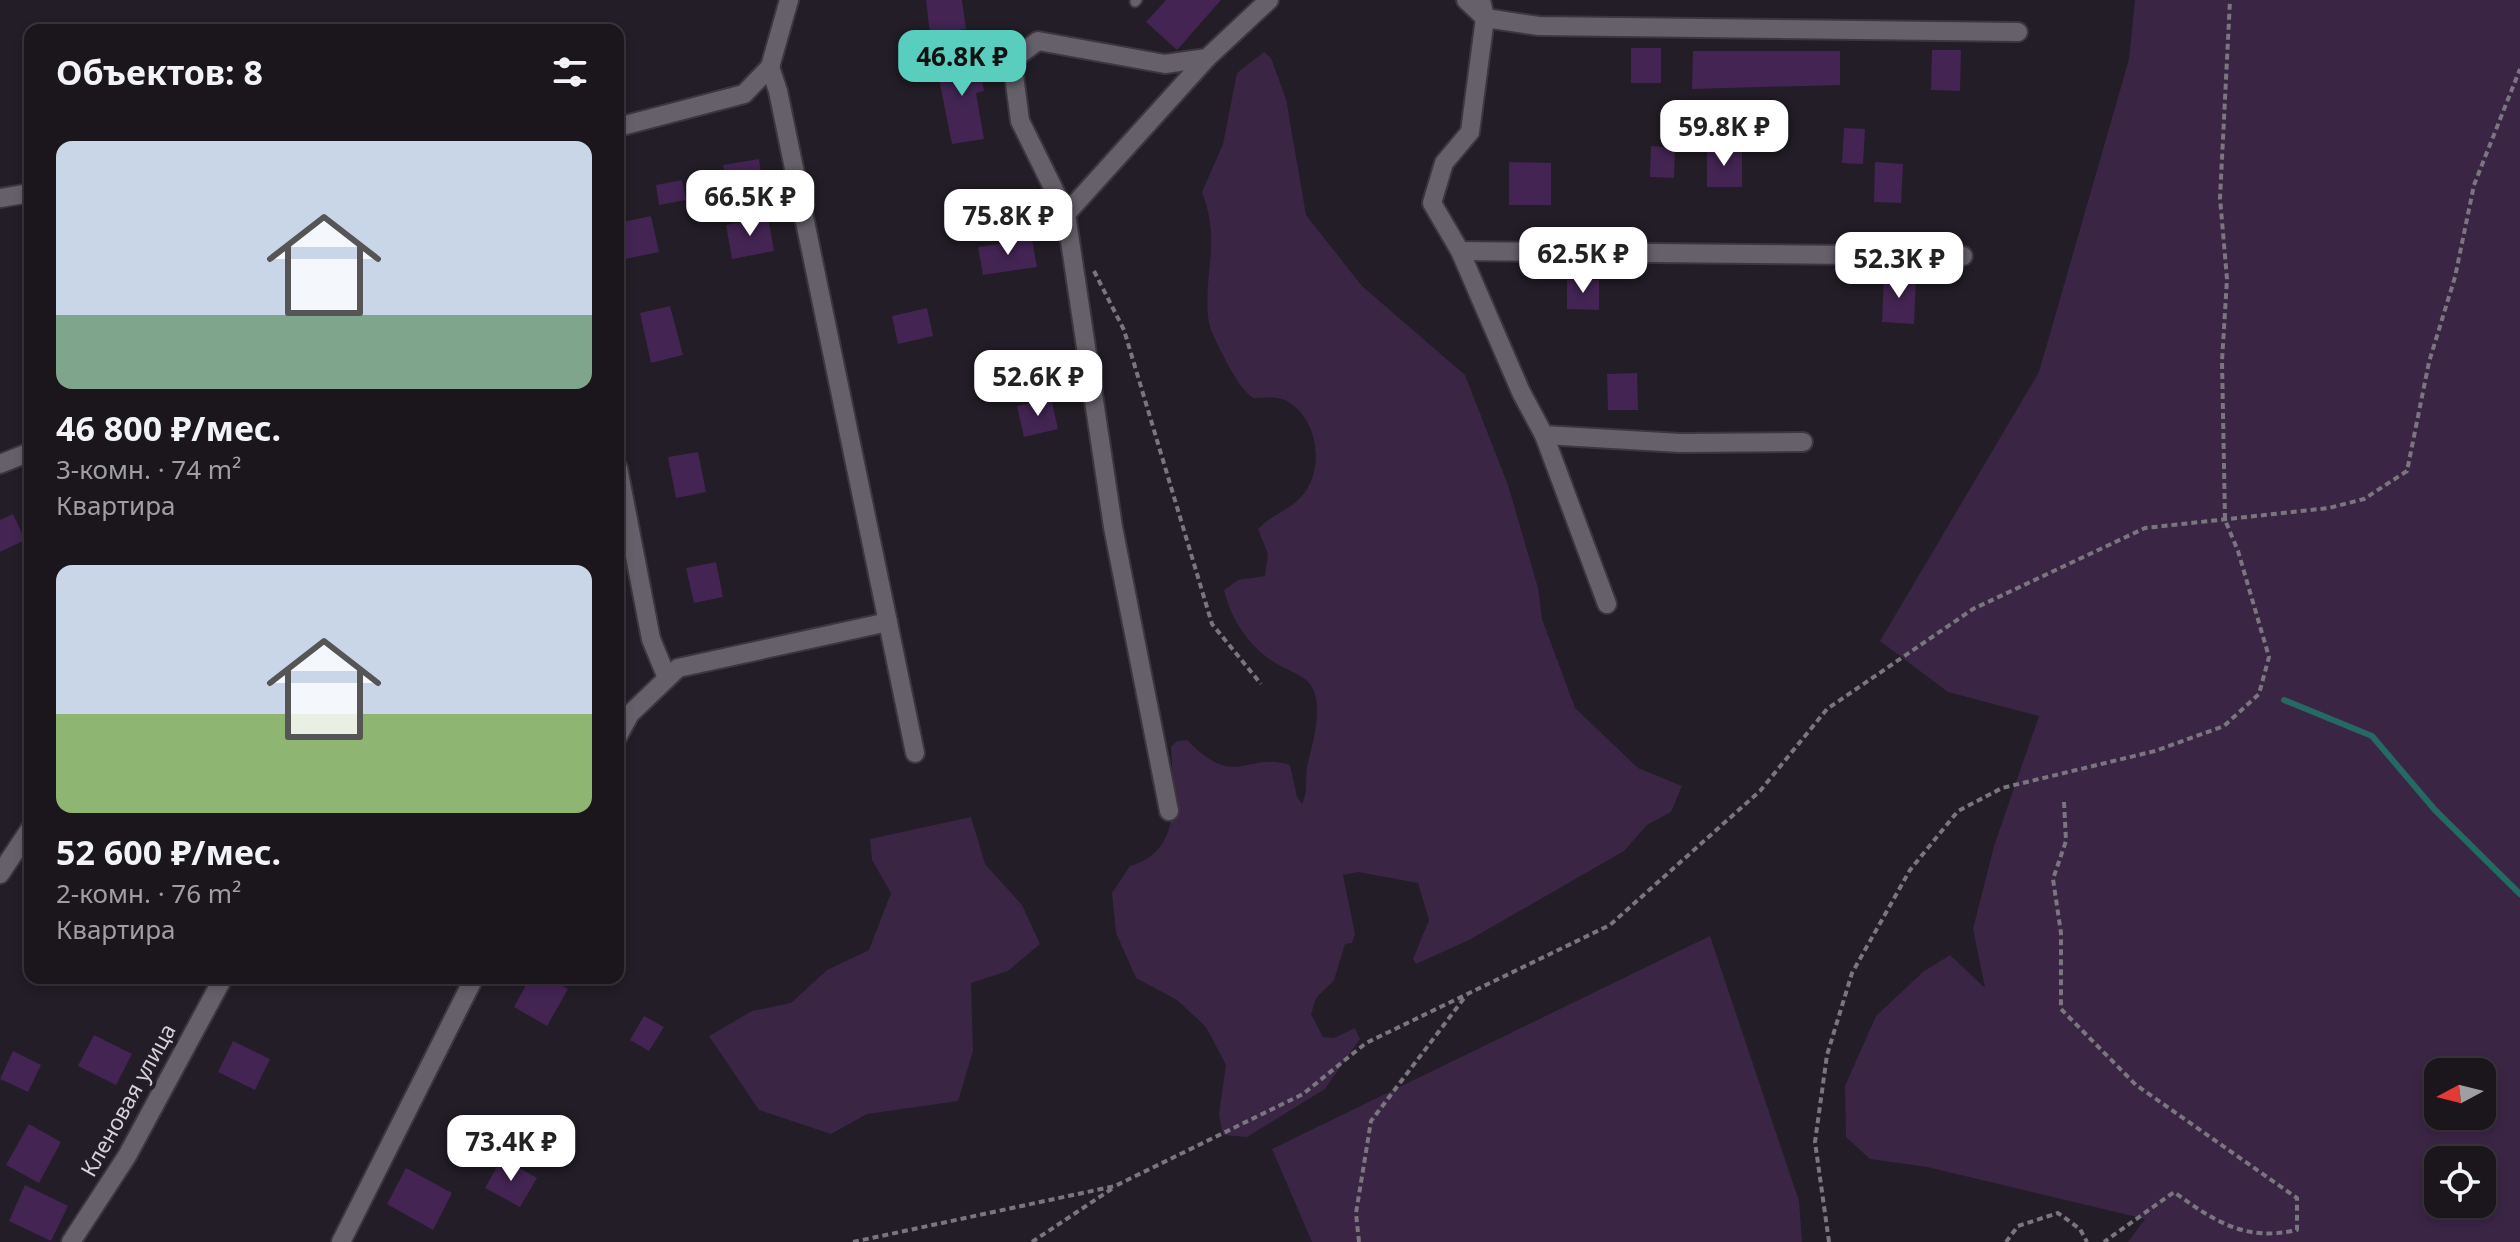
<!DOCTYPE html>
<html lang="ru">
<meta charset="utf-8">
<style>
body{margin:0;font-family:"Noto Sans",sans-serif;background:#231f25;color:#f1f3f6;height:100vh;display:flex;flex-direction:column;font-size:30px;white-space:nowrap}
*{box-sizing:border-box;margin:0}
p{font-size:26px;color:#9f9fa3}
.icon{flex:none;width:44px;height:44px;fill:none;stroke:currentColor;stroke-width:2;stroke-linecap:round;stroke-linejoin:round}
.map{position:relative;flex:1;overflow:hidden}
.details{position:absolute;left:24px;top:24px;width:600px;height:960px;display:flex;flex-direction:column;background:#1a161c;border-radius:16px;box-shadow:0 4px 12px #0003,0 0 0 2px #38353b}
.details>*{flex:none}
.needle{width:52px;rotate:263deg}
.tools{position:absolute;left:2424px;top:1058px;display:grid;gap:16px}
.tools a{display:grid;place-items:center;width:72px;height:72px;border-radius:16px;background:#1a161c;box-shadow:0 4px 12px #0003,0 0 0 2px #38353b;font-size:40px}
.price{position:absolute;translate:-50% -68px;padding:0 18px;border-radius:16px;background:#fff;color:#222;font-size:26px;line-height:52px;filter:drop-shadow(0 2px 4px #0008)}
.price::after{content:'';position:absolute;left:50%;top:48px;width:24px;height:18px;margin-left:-12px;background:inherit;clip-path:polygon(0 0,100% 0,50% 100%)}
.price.on{background:#59cebf;color:#111}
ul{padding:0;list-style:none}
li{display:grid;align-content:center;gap:16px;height:424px;padding:0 32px}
li span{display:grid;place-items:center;height:248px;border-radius:16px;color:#555}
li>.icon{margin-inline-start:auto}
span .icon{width:144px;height:144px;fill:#fffc;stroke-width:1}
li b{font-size:34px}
h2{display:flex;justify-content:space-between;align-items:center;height:96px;padding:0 32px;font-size:34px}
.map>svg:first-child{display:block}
.green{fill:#3a2545;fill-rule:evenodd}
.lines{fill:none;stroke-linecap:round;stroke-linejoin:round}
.stream{stroke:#246a62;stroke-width:6}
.building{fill:#432453}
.lane-casing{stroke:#3c373f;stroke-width:13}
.street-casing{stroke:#3c373f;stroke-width:22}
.path{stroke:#7a767d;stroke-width:4;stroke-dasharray:6 4;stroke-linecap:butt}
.lane{stroke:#66606a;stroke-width:9}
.street{stroke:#66606a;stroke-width:18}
.labels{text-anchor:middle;stroke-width:8;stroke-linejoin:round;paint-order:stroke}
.street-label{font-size:22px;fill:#d4d1d7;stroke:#221d26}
</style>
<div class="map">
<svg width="2520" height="1242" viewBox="0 0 2520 1242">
<rect width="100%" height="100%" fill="#221d26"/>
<g class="green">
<path d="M 2135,0 L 2520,0 L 2520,1242 L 2128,1242 L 2145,1219 L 1927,1167 L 1870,1159 L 1846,1137 L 1845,1086 L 1876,1016 L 1923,972 L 1950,955 L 1985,988 L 1973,929 L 1994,846 L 2039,716 L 1948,692 L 1880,641 L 2039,372 L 2129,59 ZM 2438,1072 L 2482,1072 L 2482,1116 L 2438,1116 ZM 2438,1160 L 2482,1160 L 2482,1204 L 2438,1204 Z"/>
<path d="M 1264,52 L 1271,58 L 1286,99 L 1306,215 L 1362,286 L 1465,375 L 1508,485 L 1538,588 L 1542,619 L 1575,708 L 1638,768 L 1682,786 L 1671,812 L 1647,825 L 1624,851 L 1469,940 L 1416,964 L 1413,959 L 1429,920 L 1418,883 L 1358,872 L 1343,875 L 1355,934 L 1352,943 L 1345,944 L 1334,980 L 1316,998 L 1311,1014 L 1323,1037 L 1334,1038 L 1355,1028 L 1360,1039 L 1325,1089 L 1247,1137 L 1223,1135 L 1219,1114 L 1226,1065 L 1206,1027 L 1177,1000 L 1136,978 L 1116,933 L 1112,893 L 1130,866 C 1184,851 1173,792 1171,747 L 1177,741 L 1187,740 C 1237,791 1244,751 1290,765 L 1297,797 L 1302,804 C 1309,791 1304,776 1308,762 C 1313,742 1325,701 1309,683 C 1302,675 1286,669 1277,664 C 1250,648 1231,620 1224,590 L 1238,580 L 1265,576 L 1268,554 L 1258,529 C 1271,515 1287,511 1299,499 C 1325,474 1320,423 1290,403 C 1280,395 1264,398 1253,398 C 1240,388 1235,377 1227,363 C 1220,348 1210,334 1208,317 C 1204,270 1221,242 1202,192 L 1223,144 L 1237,73 Z"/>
<path d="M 971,817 L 985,864 L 1022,905 L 1040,944 L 1008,971 L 971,983 L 973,1051 L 958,1101 L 867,1114 L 831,1134 L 759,1110 L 709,1036 L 752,1011 L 791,1003 L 827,970 L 869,950 L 891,893 L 872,860 L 870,839 Z"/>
<path d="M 1710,936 L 1799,1201 L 1802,1242 L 1312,1242 L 1272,1149 Z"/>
</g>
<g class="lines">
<path class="stream" d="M 2284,700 L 2372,736 L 2435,810 L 2520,894"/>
</g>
<g class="building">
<path d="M 926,0 L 962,0 L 966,29 L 930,34 Z"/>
<path d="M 1166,0 L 1221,0 L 1177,50 L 1146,22 Z"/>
<rect x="1631" y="48" width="30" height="35"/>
<path d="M 1932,50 L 1961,50 L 1960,91 L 1931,90 Z"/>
<path d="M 1693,51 L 1840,51 L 1840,85 L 1692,89 Z"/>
<path d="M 978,57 L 984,91 L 976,93 L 984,139 L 952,144 L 936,64 Z"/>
<path d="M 1844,128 L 1865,129 L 1863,164 L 1842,163 Z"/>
<path d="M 1651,146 L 1675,148 L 1674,178 L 1650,177 Z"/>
<rect x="1707" y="149" width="35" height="38"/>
<path d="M 759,159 L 763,185 L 727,191 L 723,165 Z"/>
<path d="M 1509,162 L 1551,163 L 1551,205 L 1509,205 Z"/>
<path d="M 1875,162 L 1903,164 L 1901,203 L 1874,202 Z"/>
<path d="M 682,180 L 686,200 L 659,205 L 656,185 Z"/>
<path d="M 651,216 L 659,252 L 625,259 L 618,223 Z"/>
<path d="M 768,217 L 774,251 L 732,259 L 726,225 Z"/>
<path d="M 1032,239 L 1037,267 L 983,275 L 978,247 Z"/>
<path d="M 1884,276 L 1916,277 L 1914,324 L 1882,322 Z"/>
<path d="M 1567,280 L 1599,280 L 1599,310 L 1567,309 Z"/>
<path d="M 670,306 L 683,355 L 651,363 L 640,313 Z"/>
<path d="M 927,308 L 933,336 L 898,344 L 892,316 Z"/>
<path d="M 1637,373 L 1638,410 L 1608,410 L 1607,374 Z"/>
<path d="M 1051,398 L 1058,429 L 1024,437 L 1017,406 Z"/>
<path d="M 698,452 L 706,492 L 676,498 L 668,457 Z"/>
<path d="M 13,514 L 25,540 L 0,552 L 0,520 Z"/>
<path d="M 716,562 L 723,597 L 694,603 L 686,568 Z"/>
<path d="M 530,978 L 549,978 L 568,989 L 547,1026 L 514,1007 Z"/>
<path d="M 644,1016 L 664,1027 L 649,1051 L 630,1040 Z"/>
<path d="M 94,1035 L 132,1054 L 116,1085 L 78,1066 Z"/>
<path d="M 233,1041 L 270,1059 L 255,1090 L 218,1072 Z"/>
<path d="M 13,1051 L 41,1065 L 28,1092 L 0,1079 Z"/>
<path d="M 29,1124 L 61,1142 L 39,1183 L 6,1165 Z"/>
<path d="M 502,1158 L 537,1178 L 520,1207 L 485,1188 Z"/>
<path d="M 406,1168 L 452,1193 L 433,1230 L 387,1204 Z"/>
<path d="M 25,1185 L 68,1206 L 51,1241 L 9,1221 Z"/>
</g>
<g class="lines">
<defs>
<path id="lane" d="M 1135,2 L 1137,0"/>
<g id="street">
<path d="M 1466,0 L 1485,18 L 1539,26 L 2018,32"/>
<path d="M 1481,0 L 1485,18 L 1470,132 L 1444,163 L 1432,203 L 1460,251 L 1521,392 L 1544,435 L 1680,443 L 1803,442"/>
<path d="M 770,67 L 778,91 L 915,753"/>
<path d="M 618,127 L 744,94 L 770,67 L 789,0"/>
<path d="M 0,198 L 30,193"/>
<path d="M 1066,214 L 1207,58"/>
<path d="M 1460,251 L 1963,256"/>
<path d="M 1544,435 L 1607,604"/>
<path d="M 0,464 L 30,452"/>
<path d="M 618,468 L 651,639 L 667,678"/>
<path d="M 618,736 L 630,714 L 678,668 L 888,622"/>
<path d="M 1169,811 L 1113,527 L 1066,214 L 1020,121 L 1012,60 L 1038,41 L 1165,64 L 1207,58 L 1269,0"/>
<path d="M 0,874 L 30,829"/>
<path d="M 71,1242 L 127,1156 L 223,978"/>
<path d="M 341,1242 L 474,978"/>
</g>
</defs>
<use href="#lane" class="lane-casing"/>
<use href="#street" class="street-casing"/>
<g class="path">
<path d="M 1094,271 L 1124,330 L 1212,624 L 1261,684"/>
<path d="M 2064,802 L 2066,841 L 2053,879 L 2061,933 L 2061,1009 L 2136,1085 L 2297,1198 L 2297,1230 C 2245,1242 2214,1221 2174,1192 L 2104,1242"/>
<path d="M 853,1242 L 1115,1186 L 1303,1094 L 1366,1043 L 1610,925 L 1760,791 L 1827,709 L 1973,609 L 2145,528 L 2329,508 L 2364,499 L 2407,471 L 2429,362 L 2455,277 L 2474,185 L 2520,69"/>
<path d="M 1032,1242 L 1113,1188"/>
<path d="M 1359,1242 L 1356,1213 L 1371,1121 L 1465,997"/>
<path d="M 1829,1242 L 1815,1142 L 1827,1055 L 1852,973 L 1910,870 L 1958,811 L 2002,788 L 2155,751 L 2224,726 L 2259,694 L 2269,657 L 2238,551 L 2225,520 L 2222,361 L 2227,279 L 2220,198 L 2230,0"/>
<path d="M 2006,1242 L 2018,1226 L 2058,1213 L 2080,1229 L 2087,1242"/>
</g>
<use href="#lane" class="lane"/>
<use href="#street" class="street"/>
</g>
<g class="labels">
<g class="street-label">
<text transform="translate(128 1100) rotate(-61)" y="8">Кленовая улица</text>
</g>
</g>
</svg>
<div class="tools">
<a><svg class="needle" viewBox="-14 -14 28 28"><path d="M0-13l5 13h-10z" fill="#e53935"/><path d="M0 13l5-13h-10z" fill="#9f9fa3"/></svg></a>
<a><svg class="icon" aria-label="locate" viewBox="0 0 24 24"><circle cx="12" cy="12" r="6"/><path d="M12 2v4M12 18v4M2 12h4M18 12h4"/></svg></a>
</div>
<b class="price on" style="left:962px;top:98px">46.8K ₽</b>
<b class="price" style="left:1724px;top:168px">59.8K ₽</b>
<b class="price" style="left:750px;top:238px">66.5K ₽</b>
<b class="price" style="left:1008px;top:257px">75.8K ₽</b>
<b class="price" style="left:1583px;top:295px">62.5K ₽</b>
<b class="price" style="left:1899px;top:300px">52.3K ₽</b>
<b class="price" style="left:1038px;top:418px">52.6K ₽</b>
<b class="price" style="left:511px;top:1183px">73.4K ₽</b>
<section class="details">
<h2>Объектов: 8<svg class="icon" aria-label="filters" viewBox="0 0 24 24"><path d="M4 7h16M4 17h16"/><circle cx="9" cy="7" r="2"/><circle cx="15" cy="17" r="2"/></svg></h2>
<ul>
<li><span style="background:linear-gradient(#c9d6e8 70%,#7fa58c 0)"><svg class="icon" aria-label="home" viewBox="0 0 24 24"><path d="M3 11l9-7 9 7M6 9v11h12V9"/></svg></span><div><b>46 800 ₽/мес.</b><p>3-комн. · 74 m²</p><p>Квартира</p></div></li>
<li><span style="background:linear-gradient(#c9d6e8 60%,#8fb573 0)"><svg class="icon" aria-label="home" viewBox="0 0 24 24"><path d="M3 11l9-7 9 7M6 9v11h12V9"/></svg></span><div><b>52 600 ₽/мес.</b><p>2-комн. · 76 m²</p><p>Квартира</p></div></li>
</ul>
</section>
</div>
